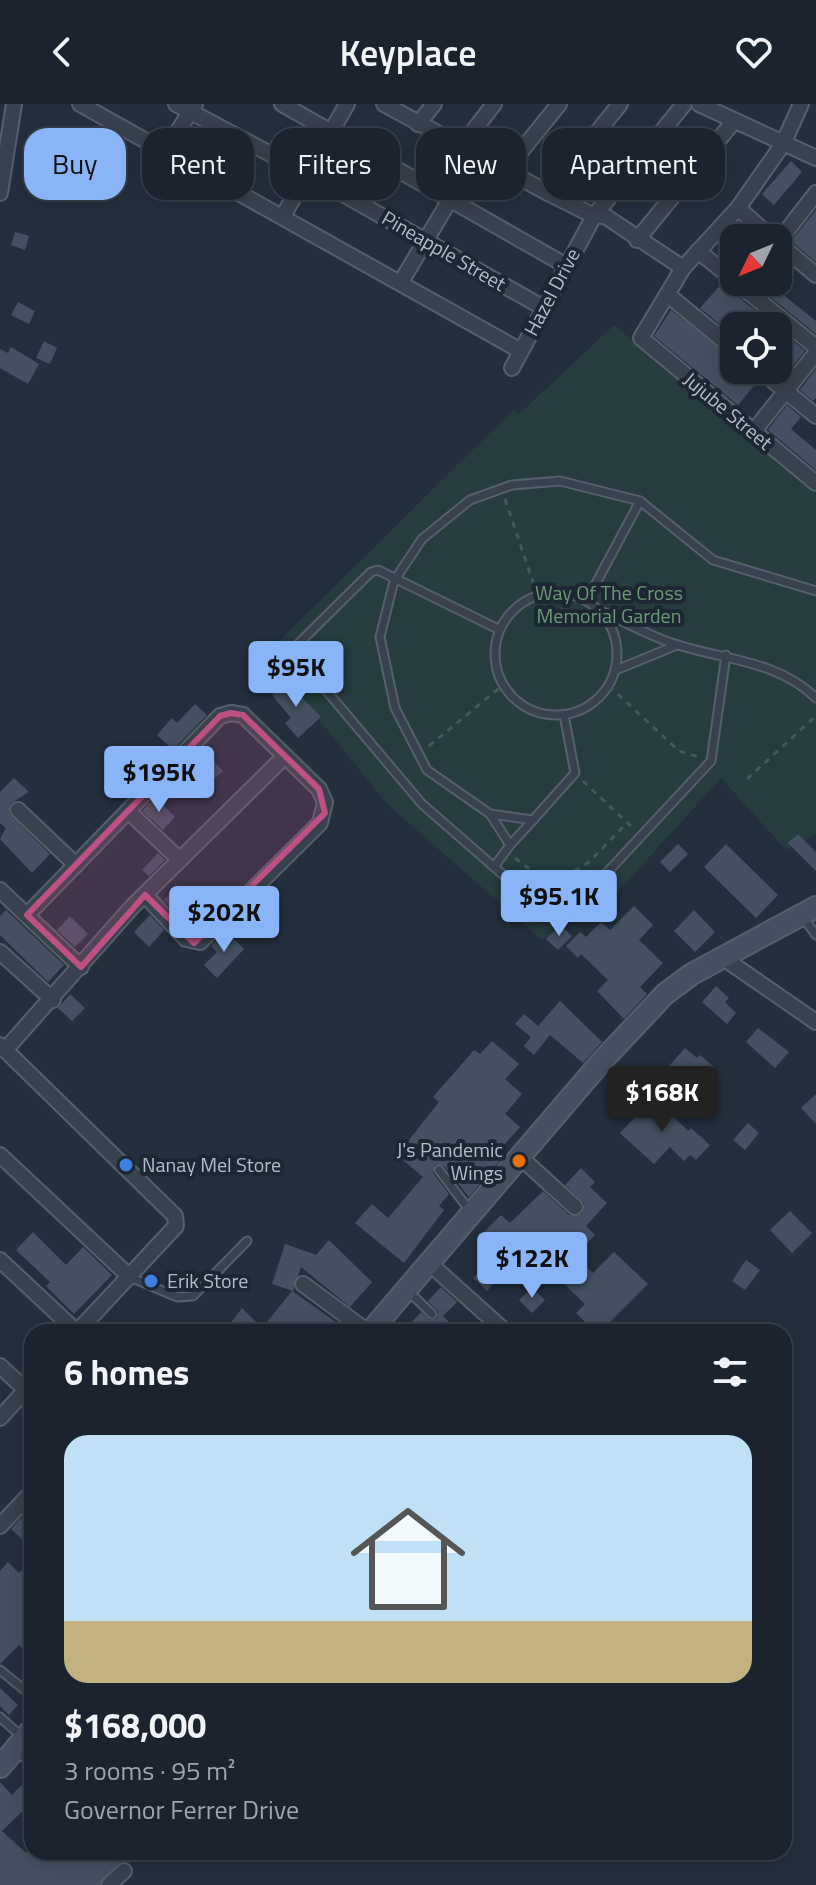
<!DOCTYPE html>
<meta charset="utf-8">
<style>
body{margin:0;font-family:"Titillium Web",sans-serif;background:#282f3a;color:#f1f3f6;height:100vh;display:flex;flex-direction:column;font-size:30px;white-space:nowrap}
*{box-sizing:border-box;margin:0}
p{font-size:26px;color:#a0a4aa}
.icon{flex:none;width:44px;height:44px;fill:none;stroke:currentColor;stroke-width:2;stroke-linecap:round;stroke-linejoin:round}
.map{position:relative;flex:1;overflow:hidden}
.drawer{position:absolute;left:24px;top:1220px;width:768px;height:536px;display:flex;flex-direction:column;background:#1b232e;border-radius:24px;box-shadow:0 4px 20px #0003,0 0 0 2px #39404a}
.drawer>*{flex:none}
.hud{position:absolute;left:24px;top:24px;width:768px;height:72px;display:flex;gap:16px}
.needle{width:52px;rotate:227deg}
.buttons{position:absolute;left:720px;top:120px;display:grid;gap:16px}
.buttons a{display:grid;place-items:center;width:72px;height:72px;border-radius:16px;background:#1b232e;box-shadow:0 4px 20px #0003,0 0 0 2px #39404a;font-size:40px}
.price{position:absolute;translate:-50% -68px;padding:0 18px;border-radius:8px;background:#8ab4f8;color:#111;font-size:26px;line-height:52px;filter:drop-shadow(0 2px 4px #0008)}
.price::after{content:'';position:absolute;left:50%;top:48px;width:24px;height:18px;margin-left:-12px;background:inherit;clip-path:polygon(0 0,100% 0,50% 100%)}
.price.active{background:#222;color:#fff}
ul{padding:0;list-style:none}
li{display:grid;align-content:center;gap:16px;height:424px;padding:0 40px}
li+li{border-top:2px solid #39404a}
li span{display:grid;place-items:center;height:248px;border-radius:24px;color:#555}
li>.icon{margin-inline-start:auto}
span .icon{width:144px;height:144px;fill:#fffc;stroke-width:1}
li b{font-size:34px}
h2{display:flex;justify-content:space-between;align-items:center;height:96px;padding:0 40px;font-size:34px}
.pill{padding:0 28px;border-radius:24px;background:#1b232e;box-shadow:0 4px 20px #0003,0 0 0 2px #39404a;font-size:28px;line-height:72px}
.pill.active{background:#8ab4f8;color:#111}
header{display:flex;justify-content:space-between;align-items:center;height:104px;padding:0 40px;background:#1b232e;font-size:36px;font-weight:600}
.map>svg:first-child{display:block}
.green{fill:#263c3f}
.building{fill:#455162}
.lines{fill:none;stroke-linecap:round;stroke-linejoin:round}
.service-casing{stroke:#565f6c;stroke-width:11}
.minor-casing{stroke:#565f6c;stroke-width:18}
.secondary-casing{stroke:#565f6c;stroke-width:24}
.path{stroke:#44595c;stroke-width:3;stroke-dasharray:6 6;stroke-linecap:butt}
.service{stroke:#38414e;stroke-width:7}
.minor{stroke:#38414e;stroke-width:14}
.secondary{stroke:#465061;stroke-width:20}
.marked{fill:#bd5182;fill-opacity:0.2;stroke:#bd5182;stroke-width:6;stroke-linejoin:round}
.food-dot{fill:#e8710a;stroke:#1d2633;stroke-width:3}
.shop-dot{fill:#3f7fe0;stroke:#1d2633;stroke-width:3}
.labels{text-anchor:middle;stroke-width:8;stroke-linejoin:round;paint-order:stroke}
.street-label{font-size:20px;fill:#b4bcc9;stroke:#1d2633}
.park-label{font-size:20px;fill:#6b9a76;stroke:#1d2633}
.poi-label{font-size:20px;fill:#b4bcc9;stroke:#1d2633;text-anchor:start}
</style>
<header><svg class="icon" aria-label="back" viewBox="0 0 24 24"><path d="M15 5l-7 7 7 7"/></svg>Keyplace<svg class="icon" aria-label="heart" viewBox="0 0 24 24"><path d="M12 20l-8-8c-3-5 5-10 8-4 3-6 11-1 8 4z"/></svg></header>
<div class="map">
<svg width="816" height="1781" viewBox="0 0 816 1781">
<rect width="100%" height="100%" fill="#242f3e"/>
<path class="green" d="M 614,221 L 816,390 L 816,730 L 786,746 L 721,674 L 615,791 L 542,836 L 387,700 L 266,550 L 513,306 L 520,309 Z"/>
<g class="building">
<path d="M 791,57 L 802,68 L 774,101 L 762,90 Z"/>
<path d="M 816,106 L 816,158 L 791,137 Z"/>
<path d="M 15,128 L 29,132 L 25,146 L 11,141 Z"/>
<path d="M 734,129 L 734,163 L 717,149 Z"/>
<path d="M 752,178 L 767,178 L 816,217 L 816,230 Z"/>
<path d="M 722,179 L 730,186 L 774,222 L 734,222 L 734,232 L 700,204 Z"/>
<path d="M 18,198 L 35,207 L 29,220 L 11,211 Z"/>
<path d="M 671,206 L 734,255 L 734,266 L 750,266 L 758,277 L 738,301 L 654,232 Z"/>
<path d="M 778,225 L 805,247 L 784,273 L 778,268 Z"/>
<path d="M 44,237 L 57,244 L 50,260 L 36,254 Z"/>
<path d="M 11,243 L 39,260 L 28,280 L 0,264 L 0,245 L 8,249 Z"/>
<path d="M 816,265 L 816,294 L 813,297 L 800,286 Z"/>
<path d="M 787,301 L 801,313 L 791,325 L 816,346 L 816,366 L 768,326 Z"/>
<path d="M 291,575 L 302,588 L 299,590 L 321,613 L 298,634 L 285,619 L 291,614 L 272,591 Z"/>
<path d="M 195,600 L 207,611 L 173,646 L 157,631 L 172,614 L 177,619 Z"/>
<path d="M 210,653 L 223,667 L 210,679 L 197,665 Z"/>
<path d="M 14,674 L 29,688 L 10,700 L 9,710 L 50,750 L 32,769 L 0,735 L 6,724 L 0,719 L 0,688 Z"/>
<path d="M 155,693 L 175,713 L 163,726 L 142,707 Z"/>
<path d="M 798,730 L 816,748 L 816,767 L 788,739 Z"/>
<path d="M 678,740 L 688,750 L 670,768 L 660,758 Z"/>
<path d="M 726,740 L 778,791 L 756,814 L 704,763 Z"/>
<path d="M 158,749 L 165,756 L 149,772 L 142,766 Z"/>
<path d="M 174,786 L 187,799 L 177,810 L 164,796 Z"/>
<path d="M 200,791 L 217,807 L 199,825 L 183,809 Z"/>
<path d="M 264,798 L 280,813 L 268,825 L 252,810 Z"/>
<path d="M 634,802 L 653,821 L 639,836 L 663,859 L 640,883 L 647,890 L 624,915 L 597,887 L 608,876 L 581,850 L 578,854 L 566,842 L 580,828 L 586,833 L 601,818 L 610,826 Z"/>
<path d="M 6,806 L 64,861 L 48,878 L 0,831 L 0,812 Z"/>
<path d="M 694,806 L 715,828 L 695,848 L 674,827 Z"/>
<path d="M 150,811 L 164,826 L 149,843 L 134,828 Z"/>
<path d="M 70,812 L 88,830 L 75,843 L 57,826 Z"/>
<path d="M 560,821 L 572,832 L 558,846 L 546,835 Z"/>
<path d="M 226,827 L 244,845 L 217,874 L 204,861 L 217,848 L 211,842 Z"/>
<path d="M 716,882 L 729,894 L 725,898 L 736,909 L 727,920 L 702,898 Z"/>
<path d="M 70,890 L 85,904 L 72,917 L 58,904 Z"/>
<path d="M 560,897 L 602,938 L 583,959 L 550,931 L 534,951 L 524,942 L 531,933 L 515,920 L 524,910 L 538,922 Z"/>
<path d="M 758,924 L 789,948 L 775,964 L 746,938 Z"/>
<path d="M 492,937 L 519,960 L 505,975 L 522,990 L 505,1010 L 520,1023 L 497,1049 L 502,1054 L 469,1093 L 444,1062 L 435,1061 L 433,1069 L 449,1090 L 439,1102 L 444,1106 L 404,1159 L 355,1119 L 372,1100 L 388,1114 L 423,1073 L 397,1051 L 439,998 L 433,993 L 474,946 L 480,950 Z"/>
<path d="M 685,944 L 697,954 L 700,951 L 715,964 L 702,979 L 685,964 L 678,972 L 668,963 Z"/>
<path d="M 816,990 L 816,1020 L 801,1004 Z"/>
<path d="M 654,993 L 688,1027 L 691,1024 L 710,1041 L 696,1056 L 690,1051 L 684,1057 L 670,1043 L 654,1060 L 620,1029 Z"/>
<path d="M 748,1019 L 759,1029 L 745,1046 L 733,1036 Z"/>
<path d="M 581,1064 L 595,1078 L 590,1083 L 607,1099 L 586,1122 L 595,1131 L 575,1152 L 593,1169 L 614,1148 L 648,1180 L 606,1222 L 601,1218 L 593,1226 L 576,1209 L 585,1200 L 534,1151 L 527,1159 L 503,1139 L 496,1146 L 481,1131 L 501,1111 L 510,1119 L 543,1087 L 569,1111 L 582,1110 L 584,1099 L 565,1081 Z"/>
<path d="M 790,1107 L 812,1129 L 792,1149 L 770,1126 Z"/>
<path d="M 33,1128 L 66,1161 L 83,1143 L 112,1171 L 74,1210 L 46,1182 L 50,1178 L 16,1146 Z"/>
<path d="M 329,1136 L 372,1178 L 350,1203 L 301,1163 L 293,1187 L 272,1180 L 285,1140 L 316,1151 Z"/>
<path d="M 746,1156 L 760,1166 L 745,1186 L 732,1177 Z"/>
<path d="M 484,1163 L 497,1176 L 487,1187 L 473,1174 Z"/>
<path d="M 441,1183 L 457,1198 L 443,1212 L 451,1220 L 442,1228 L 402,1228 L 421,1208 L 430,1216 L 437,1214 L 438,1207 L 428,1197 Z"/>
<path d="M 532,1184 L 545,1196 L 532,1209 L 519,1196 Z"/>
<path d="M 292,1187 L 350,1228 L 224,1228 L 242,1204 L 262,1224 Z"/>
<path d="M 21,1414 L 32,1425 L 32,1445 L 11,1425 Z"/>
<path d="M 32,1455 L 32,1552 L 19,1541 L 0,1560 L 0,1467 L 8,1458 L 19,1469 Z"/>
<path d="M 0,1584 L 18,1601 L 9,1611 L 0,1602 Z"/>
<path d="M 32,1671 L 32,1698 L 2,1727 L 25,1748 L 103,1748 L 120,1758 L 99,1781 L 0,1781 L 0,1678 L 12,1691 Z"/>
</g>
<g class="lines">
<defs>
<g id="service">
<circle cx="556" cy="550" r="61"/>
<path d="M 587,496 L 640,397"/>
<path d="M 603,508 C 627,519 653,534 678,541 C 726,556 778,557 816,594"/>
<path d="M 498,525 L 378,466 L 371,468 L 292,546 L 422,700 L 548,810 L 601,775 L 711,657 L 726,551"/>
<path d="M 616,566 L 677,541"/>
<path d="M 564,611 L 575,669 L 533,716 L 490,710 L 427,666 L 395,604 L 380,533 L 394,477 L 422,435 L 470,396 L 512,381 L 560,377 L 640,397 L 713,456 L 816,487"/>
<path d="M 490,710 L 510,741 L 494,763"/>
<path d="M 510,741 L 533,716"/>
<path d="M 803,813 L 816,831"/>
<path d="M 439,1066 L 470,1107"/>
<path d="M 130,1173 L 177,1193 L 193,1192 L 247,1137"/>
<path d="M 408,1187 L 432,1210"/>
<path d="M 0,1566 L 32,1592"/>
<path d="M 0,1613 L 22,1633"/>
</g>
<g id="minor">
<path d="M 80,0 L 521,247"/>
<path d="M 176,0 L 306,69 L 542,203"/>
<path d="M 282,0 L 565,161"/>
<path d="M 384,0 L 548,89 L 594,112 L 605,112 L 683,164"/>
<path d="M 699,0 L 816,54"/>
<path d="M 801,0 L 783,40 L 738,104 L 683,164 L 641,234 L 816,379"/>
<path d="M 418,20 L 434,0"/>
<path d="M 460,44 L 494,0"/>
<path d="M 165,48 L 195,0"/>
<path d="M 505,67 L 559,0"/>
<path d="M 0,89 L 14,0"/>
<path d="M 548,89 L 620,0"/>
<path d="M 738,104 L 772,134"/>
<path d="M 283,112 L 347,0"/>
<path d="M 637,136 L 734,17"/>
<path d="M 778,138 L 816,89"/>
<path d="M 778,139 L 816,171"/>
<path d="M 698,147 L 734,176"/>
<path d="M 401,178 L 476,52"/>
<path d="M 736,178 L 816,243"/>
<path d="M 668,191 L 734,245"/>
<path d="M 512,264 L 594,112 L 684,0"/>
<path d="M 760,266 L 816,312"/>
<path d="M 753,328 L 816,249"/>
<path d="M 18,706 L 76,761"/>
<path d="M 128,707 L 180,756"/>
<path d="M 0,786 L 81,863"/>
<path d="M 27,811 L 220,612 L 231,609 L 243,611 L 319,685 L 325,698 L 320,719 L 200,838 L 186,835 L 145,791"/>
<path d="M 0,848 L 53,896"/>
<path d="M 722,853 L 816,918"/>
<path d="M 0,941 L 175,1112 L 176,1122 L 77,1228"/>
<path d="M 6,945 L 132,803 L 285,652"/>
<path d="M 0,1051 L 130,1173"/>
<path d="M 520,1053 L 575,1103"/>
<path d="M 0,1156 L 77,1228"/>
<path d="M 429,1159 L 506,1228"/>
<path d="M 303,1180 L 368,1228"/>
<path d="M 0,1262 L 26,1286"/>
<path d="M 0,1314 L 32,1279"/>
<path d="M 0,1422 L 32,1388"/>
<path d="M 16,1644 L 32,1654"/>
<path d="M 109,1781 L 124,1767"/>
</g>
<g id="secondary">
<path d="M 370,1228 L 601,958 L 665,890 L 692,870 L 816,803"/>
<path d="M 0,1663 L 32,1625"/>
</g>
</defs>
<use href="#service" class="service-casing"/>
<use href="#minor" class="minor-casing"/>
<use href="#secondary" class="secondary-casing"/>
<g class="path">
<path d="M 505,395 L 537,490"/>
<path d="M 609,582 L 679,647 L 699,653"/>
<path d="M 429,642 L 503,581"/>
<path d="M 747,675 L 816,612"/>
<path d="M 583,677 L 633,724"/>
<path d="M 515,754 L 551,781 L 589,758 L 628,718"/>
</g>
<use href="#service" class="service"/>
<use href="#minor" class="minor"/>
<use href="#secondary" class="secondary"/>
</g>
<path class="marked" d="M 231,609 L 243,611 L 319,685 L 325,709 L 194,839 L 145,791 L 81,863 L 27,811 L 220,612 Z"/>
<circle class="food-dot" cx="519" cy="1057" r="8"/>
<g class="shop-dot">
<circle cx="126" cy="1061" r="8"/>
<circle cx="151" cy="1177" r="8"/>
</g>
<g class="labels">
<g class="street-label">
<text transform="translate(444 147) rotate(30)" y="7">Pineapple Street</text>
<text transform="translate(552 188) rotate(-62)" y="7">Hazel Drive</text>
<text transform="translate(728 307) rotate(40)" y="7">Jujube Street</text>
</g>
<g class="park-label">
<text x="609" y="496">Way Of The Cross<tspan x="609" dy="23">Memorial Garden</tspan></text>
</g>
<g class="poi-label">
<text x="503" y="1053" text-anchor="end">J's Pandemic<tspan x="503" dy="23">Wings</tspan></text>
<text x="142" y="1068">Nanay Mel Store</text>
<text x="167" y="1184">Erik Store</text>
</g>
</g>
</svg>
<div class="buttons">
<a><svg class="needle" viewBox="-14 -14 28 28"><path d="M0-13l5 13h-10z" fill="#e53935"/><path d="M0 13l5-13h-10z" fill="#a0a4aa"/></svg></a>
<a><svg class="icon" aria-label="locate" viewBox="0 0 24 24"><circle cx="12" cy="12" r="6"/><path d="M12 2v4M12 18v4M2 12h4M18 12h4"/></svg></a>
</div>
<b class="price" style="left:296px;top:605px">$95K</b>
<b class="price" style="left:159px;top:710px">$195K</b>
<b class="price" style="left:559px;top:834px">$95.1K</b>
<b class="price" style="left:224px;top:850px">$202K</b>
<b class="price active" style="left:662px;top:1030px">$168K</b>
<b class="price" style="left:532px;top:1196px">$122K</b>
<div class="hud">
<a class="pill active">Buy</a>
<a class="pill">Rent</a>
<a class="pill">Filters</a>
<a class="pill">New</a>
<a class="pill">Apartment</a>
</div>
<section class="drawer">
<h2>6 homes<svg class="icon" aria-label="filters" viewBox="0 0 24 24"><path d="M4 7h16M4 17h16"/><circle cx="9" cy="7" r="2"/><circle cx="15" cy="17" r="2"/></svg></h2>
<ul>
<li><span style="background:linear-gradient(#bfe0f5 75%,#c2b280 0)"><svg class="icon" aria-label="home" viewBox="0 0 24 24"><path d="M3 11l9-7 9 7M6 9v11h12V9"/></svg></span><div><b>$168,000</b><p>3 rooms · 95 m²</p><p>Governor Ferrer Drive</p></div></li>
</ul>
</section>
</div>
